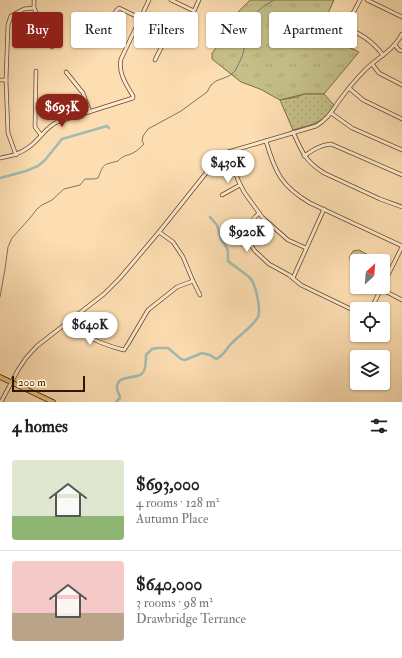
<!DOCTYPE html>
<meta charset="utf-8">
<style>
body{margin:0;font-family:"IM FELL Double Pica",serif;background:#f6f6f6;color:#222;height:100vh;display:flex;flex-direction:column;font-size:15px;white-space:nowrap}
*{box-sizing:border-box;margin:0}
p{font-size:13px;color:#767676}
.icon{flex:none;width:22px;height:22px;fill:none;stroke:currentColor;stroke-width:2;stroke-linecap:round;stroke-linejoin:round}
.map{position:relative;height:402px;overflow:hidden}
.drawer{display:flex;flex-direction:column;background:#fff;flex:1}
.drawer>*{flex:none}
.hud{position:absolute;left:12px;top:12px;width:378px;height:36px;display:flex;gap:8px}
.needle{width:26px;rotate:26deg}
.fabs{position:absolute;left:350px;top:254px;display:grid;gap:8px}
.fabs a{display:grid;place-items:center;width:40px;height:40px;border-radius:4px;background:#fff;box-shadow:0 1px 3px #0004;font-size:20px}
.scale{position:absolute;left:12px;bottom:10px;width:73px;box-sizing:border-box;padding-left:4px;border:2px solid #331600;border-top:0;font-size:11px;line-height:14px;white-space:nowrap;color:#331600;-webkit-text-stroke:3px #feeacd;paint-order:stroke}
.price{position:absolute;translate:-50% -34px;padding:0 9px;border-radius:14px;background:#fff;color:#222;font-size:13px;line-height:26px;filter:drop-shadow(0 1px 2px #0008)}
.price::after{content:'';position:absolute;left:50%;top:24px;width:12px;height:9px;margin-left:-6px;background:inherit;clip-path:polygon(0 0,100% 0,50% 100%)}
.price.current{background:#8f2418;color:#fff}
ul{padding:0;list-style:none}
li{display:flex;align-items:center;gap:12px;height:100px;padding:0 12px}
li+li{border-top:1px solid #e0e0e0}
li span{display:grid;place-items:center;flex:none;width:112px;height:80px;border-radius:4px;color:#555}
li>.icon{margin-inline-start:auto}
span .icon{width:48px;height:48px;fill:#fffc;stroke-width:1}
li b{font-size:17px}
h2{display:flex;justify-content:space-between;align-items:center;height:48px;padding:0 12px;font-size:17px}
.tag{padding:0 14px;border-radius:4px;background:#fff;box-shadow:0 1px 3px #0004;font-size:14px;line-height:36px}
.tag.current{background:#8f2418;color:#fff}
.map>svg:first-child{display:block}
.grass{fill:url(#grass-tufts);stroke:#7c6b44}
.park{fill:url(#park-dots);stroke:#7c6b44}
.pitch{fill:#c5c088;stroke:#7c6b44}
.lines{fill:none;stroke-linecap:round;stroke-linejoin:round}
.stream{stroke:#75796b;stroke-width:1}
.canal{stroke:#a1bbb3;stroke-width:2.5}
.minor-casing{stroke:#66482c;stroke-width:4.5}
.major-casing{stroke:#331600;stroke-width:5.5}
.minor{stroke:#feeacd;stroke-width:3}
.major{stroke:#eebf79;stroke-width:4}
</style>
<div class="map">
<svg width="402" height="402" viewBox="0 0 402 402">
<defs>
<pattern id="grass-tufts" width="24" height="20" patternUnits="userSpaceOnUse"><rect width="24" height="20" fill="#c5c088"/><path d="M3 7l-1-3M5 7V3M7 7l1-3M15 17l-1-3M17 17v-4M19 17l1-3" fill="none" stroke="#aaa474"/></pattern>
<pattern id="park-dots" width="8" height="8" patternUnits="userSpaceOnUse"><rect width="8" height="8" fill="#c5c088"/><path d="M2 2h.1M6 6h.1" fill="none" stroke="#aaa474" stroke-width="1.8" stroke-linecap="round"/></pattern>
</defs>
<rect width="100%" height="100%" fill="#fddeb2"/>
<filter id="stains"><feTurbulence type="fractalNoise" baseFrequency=".005" numOctaves="4"/><feColorMatrix values="0 0 0 0 .2 0 0 0 0 .09 0 0 0 0 .02 0 0 0 .5 -.17"/></filter>
<radialGradient id="worn" r=".72"><stop offset=".6" stop-color="#630" stop-opacity="0"/><stop offset="1" stop-color="#630" stop-opacity=".3"/></radialGradient>
<path class="grass" d="M 250,0 L 334,0 L 319,33 L 359,52 L 324,94 L 304,94 L 280,100 L 260,89 L 241,82 L 212,59 L 212,53 L 227,35 L 239,11 Z"/>
<path class="park" d="M 304,94 L 324,94 L 334,105 C 322,124 314,124 293,130 L 280,100 L 297,97 Z"/>
<path class="pitch" d="M 359,250 L 374,258 L 377,261 L 357,261 L 357,266 C 353,264 349,262 350,256 L 353,251 Z"/>
<g class="lines">
<path class="stream" d="M 0,297 L 5,269 L 8,247 L 12,238 L 30,218 L 37,209 L 42,205 L 52,200 L 64,189 L 80,185 L 85,179 L 94,179 L 98,178 C 104,163 103,165 118,161 C 123,155 127,156 133,153 C 137,151 141,147 144,144 L 142,141 L 143,136 L 148,129 L 181,111 L 207,92 L 211,85 L 216,81 L 229,76 L 235,71 L 242,57 L 245,45 L 252,34 L 252,27 L 250,22 L 252,16 L 264,6 L 274,0"/>
<g class="canal">
<path d="M 0,178 L 26,171 L 38,166 L 45,160 L 62,139 L 107,126 L 109,128"/>
<path d="M 116,402 L 120,398 C 120,394 116,391 117,386 C 119,373 139,381 144,371 C 146,366 146,360 146,355 L 152,349 L 157,348 L 168,348 L 181,359 L 185,360 L 202,353 L 210,355 L 216,359 C 224,356 227,347 233,342 C 241,334 252,327 258,317 C 261,310 256,284 250,278 C 244,272 235,267 228,261 L 228,252 L 227,248 L 221,239 L 217,225 L 210,217"/>
</g>
<defs>
<g id="minor">
<path d="M 34,0 L 34,8 L 52,47"/>
<path d="M 171,0 L 194,11 L 199,0"/>
<path d="M 360,0 L 345,28 C 361,33 373,42 383,55"/>
<path d="M 367,0 L 402,17"/>
<path d="M 109,40 C 110,30 110,15 119,8 L 169,32 L 155,60"/>
<path d="M 395,45 L 399,50 L 402,51"/>
<path d="M 372,64 L 379,73 L 402,85"/>
<path d="M 36,71 L 35,127 L 41,135"/>
<path d="M 66,72 L 83,93 L 90,112"/>
<path d="M 0,80 L 6,80"/>
<path d="M 349,88 L 363,100 L 402,119"/>
<path d="M 331,113 L 352,128 L 402,150"/>
<path d="M 293,132 C 302,152 305,161 324,173 L 380,199 L 402,207"/>
<path d="M 266,141 C 275,172 281,186 310,203 L 402,246"/>
<path d="M 228,152 L 238,180 L 244,192 L 262,217 L 288,240 L 306,248"/>
<path d="M 16,155 L 8,133 L 6,80 L 8,25 L 11,16 L 24,9 L 34,8"/>
<path d="M 304,156 C 313,150 320,145 331,144 L 402,175"/>
<path d="M 0,158 C 11,156 20,154 29,147 C 40,139 45,128 57,122 L 133,98 L 133,96 C 126,84 118,73 121,59 L 149,0"/>
<path d="M 222,195 L 240,185"/>
<path d="M 259,213 L 255,217 L 249,225 L 247,233 L 248,241 L 255,251 L 269,264 L 289,275 L 301,285 L 357,312"/>
<path d="M 293,278 L 324,209"/>
<path d="M 193,281 L 200,295"/>
<path d="M 383,285 L 402,247"/>
<path d="M 381,289 L 402,300"/>
<path d="M 371,309 L 382,287"/>
<path d="M 70,320 C 73,323 75,327 79,330 C 88,339 111,347 124,350 L 128,344 L 148,310 L 177,287 L 193,281 L 183,257 L 173,242 L 159,232"/>
<path d="M 1,402 L 18,370 L 26,358 L 37,346 L 104,294 L 120,278 L 159,232 L 218,158 L 228,152 L 316,126 C 328,119 331,112 339,101 C 347,90 355,80 365,70 C 377,58 394,50 402,34"/>
</g>
<path id="major" d="M 0,377 L 53,402"/>
</defs>
<use href="#minor" class="minor-casing"/>
<use href="#major" class="major-casing"/>
<use href="#minor" class="minor"/>
<use href="#major" class="major"/>
</g>
<rect width="100%" height="100%" filter="url(#stains)"/>
<rect width="100%" height="100%" fill="url(#worn)"/>
</svg>
<div class="fabs">
<a><svg class="needle" viewBox="-14 -14 28 28"><path d="M0-13l5 13h-10z" fill="#e53935"/><path d="M0 13l5-13h-10z" fill="#767676"/></svg></a>
<a><svg class="icon" aria-label="locate" viewBox="0 0 24 24"><circle cx="12" cy="12" r="6"/><path d="M12 2v4M12 18v4M2 12h4M18 12h4"/></svg></a>
<a><svg class="icon" aria-label="layers" viewBox="0 0 24 24"><path d="M12 4l9 5-9 5-9-5zM3 14l9 5 9-5"/></svg></a>
</div>
<div class="scale">200 m</div>
<b class="price current" style="left:62px;top:128px">$693K</b>
<b class="price" style="left:228px;top:184px">$430K</b>
<b class="price" style="left:247px;top:253px">$920K</b>
<b class="price" style="left:90px;top:346px">$640K</b>
<div class="hud">
<a class="tag current">Buy</a>
<a class="tag">Rent</a>
<a class="tag">Filters</a>
<a class="tag">New</a>
<a class="tag">Apartment</a>
</div>
</div>
<section class="drawer">
<h2>4 homes<svg class="icon" aria-label="filters" viewBox="0 0 24 24"><path d="M4 7h16M4 17h16"/><circle cx="9" cy="7" r="2"/><circle cx="15" cy="17" r="2"/></svg></h2>
<ul>
<li><span style="background:linear-gradient(#dfe7d0 70%,#8fb573 0)"><svg class="icon" aria-label="home" viewBox="0 0 24 24"><path d="M3 11l9-7 9 7M6 9v11h12V9"/></svg></span><div><b>$693,000</b><p>4 rooms · 128 m²</p><p>Autumn Place</p></div></li>
<li><span style="background:linear-gradient(#f6c9c9 65%,#b9a48a 0)"><svg class="icon" aria-label="home" viewBox="0 0 24 24"><path d="M3 11l9-7 9 7M6 9v11h12V9"/></svg></span><div><b>$640,000</b><p>3 rooms · 98 m²</p><p>Drawbridge Terrance</p></div></li>
</ul>
</section>
